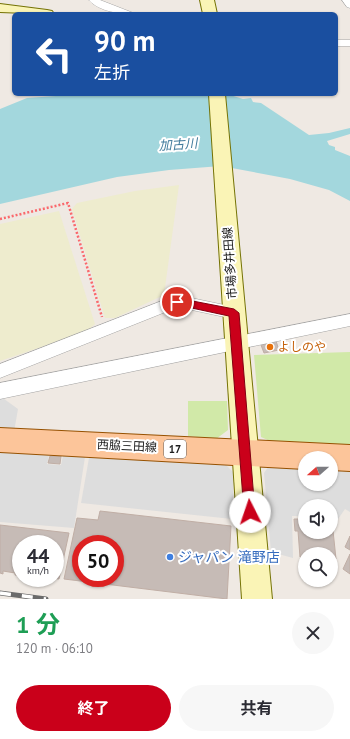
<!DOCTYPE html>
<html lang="ja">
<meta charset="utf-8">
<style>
body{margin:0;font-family:"PT Sans","Noto Sans JP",sans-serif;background:#f7f7f7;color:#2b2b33;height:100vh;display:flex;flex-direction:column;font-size:15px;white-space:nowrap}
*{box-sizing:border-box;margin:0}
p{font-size:13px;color:#7c7c81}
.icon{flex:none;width:22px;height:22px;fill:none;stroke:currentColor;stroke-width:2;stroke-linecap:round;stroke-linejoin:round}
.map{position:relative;height:599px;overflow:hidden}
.sheet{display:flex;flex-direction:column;background:#fff;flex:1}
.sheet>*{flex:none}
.guide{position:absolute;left:12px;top:12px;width:326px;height:84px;border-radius:6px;box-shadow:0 1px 3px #0004;background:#1a4fa0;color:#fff;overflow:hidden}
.needle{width:26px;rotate:249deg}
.fabs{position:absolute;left:298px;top:451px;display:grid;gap:8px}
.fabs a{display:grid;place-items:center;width:40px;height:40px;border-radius:50%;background:#fff;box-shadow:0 1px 3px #0004;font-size:20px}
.speed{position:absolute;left:12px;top:535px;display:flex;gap:8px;font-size:20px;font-weight:700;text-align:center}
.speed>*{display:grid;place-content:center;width:52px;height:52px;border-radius:50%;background:#fff;box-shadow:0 1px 3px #0004;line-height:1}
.speed small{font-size:10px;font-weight:400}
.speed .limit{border:6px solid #d22;background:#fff;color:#111}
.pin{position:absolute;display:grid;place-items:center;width:34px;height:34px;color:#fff;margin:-17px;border:2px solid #fff;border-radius:50%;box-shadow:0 1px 4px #0007}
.me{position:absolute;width:44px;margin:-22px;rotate:356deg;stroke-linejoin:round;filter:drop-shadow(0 0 3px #0008)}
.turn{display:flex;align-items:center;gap:14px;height:84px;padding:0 16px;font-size:18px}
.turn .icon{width:52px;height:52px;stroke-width:2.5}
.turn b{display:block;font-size:28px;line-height:34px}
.round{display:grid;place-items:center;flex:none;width:42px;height:42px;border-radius:21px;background:#f7f7f7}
.summary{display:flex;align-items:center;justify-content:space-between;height:68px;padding:0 16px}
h1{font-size:24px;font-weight:700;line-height:30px;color:#1e9e55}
.button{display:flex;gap:8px;margin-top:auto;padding:8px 16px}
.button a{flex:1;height:46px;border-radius:24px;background:#ca001a;color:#fff;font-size:16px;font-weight:700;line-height:46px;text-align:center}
.button a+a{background:#f7f7f7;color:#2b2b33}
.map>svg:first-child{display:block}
.farmland{fill:#eeecce}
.grass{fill:#d1e9a8}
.parking{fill:#ddd}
.water{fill:#a3d7dd}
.building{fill:#c6bbb6;stroke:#c0aea5;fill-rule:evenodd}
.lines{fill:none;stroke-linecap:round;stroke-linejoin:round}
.street-casing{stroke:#a4a4a4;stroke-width:1}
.secondary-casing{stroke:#747204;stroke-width:2}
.primary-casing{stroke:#965100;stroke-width:2}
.path{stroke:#fa686c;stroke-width:2.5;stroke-dasharray:2 2;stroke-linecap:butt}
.street{fill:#fff;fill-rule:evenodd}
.secondary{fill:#faf4b6;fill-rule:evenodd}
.primary{fill:#fcc59a;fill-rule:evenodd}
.rail-casing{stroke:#6b6b6b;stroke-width:5}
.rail{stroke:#fff;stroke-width:3.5;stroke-dasharray:11;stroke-linecap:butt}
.route{fill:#ca001a;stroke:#830011}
.food-dot{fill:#e8710a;stroke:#fff;stroke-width:1.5}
.shop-dot{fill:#3f7fe0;stroke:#fff;stroke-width:1.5}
.labels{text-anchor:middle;stroke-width:4;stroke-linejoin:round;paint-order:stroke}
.shield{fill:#fff;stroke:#616161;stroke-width:1}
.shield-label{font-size:11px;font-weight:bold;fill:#1d1d1d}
.street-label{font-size:12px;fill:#1d1d1d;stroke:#fff}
.food-label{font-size:12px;fill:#c56008;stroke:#fff;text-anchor:start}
.water-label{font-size:13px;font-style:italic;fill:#437c9d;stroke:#fff}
.near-shop-label{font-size:14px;fill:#366cbe;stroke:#fff;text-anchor:start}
</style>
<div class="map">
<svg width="350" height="599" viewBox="0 0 350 599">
<rect width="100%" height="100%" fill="#efe9e3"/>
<g class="farmland">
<path d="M 179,185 L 164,295 L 115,318 L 105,318 L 72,209 L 77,203 L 135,191 Z"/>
<path d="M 59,211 L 95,324 L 86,332 L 0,361 L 0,224 Z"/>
</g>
<g class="grass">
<path d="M 350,352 L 350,445 L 270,441 L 261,437 L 254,355 Z"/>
<path d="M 188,401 L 227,401 L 228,430 L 216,439 L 188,436 Z"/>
</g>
<g class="parking">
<path d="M 0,396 L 18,409 L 14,432 L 0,431 Z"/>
<path d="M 0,451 L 49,455 L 47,464 L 61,465 L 63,456 L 85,457 L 74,528 L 0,522 Z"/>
<path d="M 89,458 L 224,463 L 234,473 L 232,519 L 81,503 Z"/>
<path d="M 271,463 L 305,465 L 305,484 L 331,484 L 331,467 L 350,468 L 350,512 L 345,509 L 338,519 L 331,518 L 331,506 L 305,506 L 305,516 L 292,516 L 293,558 L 271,552 L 264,473 Z"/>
</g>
<path class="water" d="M 85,94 L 227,94 L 243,99 L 251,98 L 253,102 L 261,103 L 309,135 L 329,133 L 350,128 L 350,134 L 327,141 L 329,145 L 335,147 L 335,150 L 350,156 L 350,201 L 329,190 L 290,179 L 221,166 L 169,170 L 117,177 L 0,204 L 0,109 L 27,98 Z"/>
<g class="building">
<path d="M 276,341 L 279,350 L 264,353 L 261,345 Z"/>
<path d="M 50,456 L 61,456 L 60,464 L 48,463 Z"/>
<path d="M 100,511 L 231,526 L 227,599 L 64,579 L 77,518 L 98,520 ZM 81,544 L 115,544 L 115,578 L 81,578 Z"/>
<path d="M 294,519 L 305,519 L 305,532 L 331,532 L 332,521 L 336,559 L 331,558 L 331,554 L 305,554 L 305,557 L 300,557 L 298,531 L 295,531 Z"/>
<path d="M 0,525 L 69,533 L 59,579 L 39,578 L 55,578 L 55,544 L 21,544 L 21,576 L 15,575 L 15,573 L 3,571 L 3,574 L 0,573 Z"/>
<path d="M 350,536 L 350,550 L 345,547 Z"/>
<path d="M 350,554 L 350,574 L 343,569 Z"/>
</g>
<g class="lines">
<g class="street-casing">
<g id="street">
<path d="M 89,0 L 100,0 L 136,14 C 121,14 99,12 89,0 Z"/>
<path d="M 342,0 L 350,0 L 350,8 L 347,7 Z"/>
<rect x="336" y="40" width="14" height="6"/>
<path d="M 177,295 L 234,307 L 239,309 L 242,313 L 239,317 L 234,319 L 178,307 L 0,378 L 0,364 Z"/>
<path d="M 350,314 L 350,326 L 0,399 L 0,383 Z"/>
</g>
</g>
<g class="secondary-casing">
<g id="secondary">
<path d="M 200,0 L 214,0 L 217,14 L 203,14 Z"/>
<path d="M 0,4 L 47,10 L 52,11 L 54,14 L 0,12 Z"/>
<path d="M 209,94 L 225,94 L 272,599 L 242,599 Z"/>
</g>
</g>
<g class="primary-casing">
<path id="primary" d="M 0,428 L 350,445 L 350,471 L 331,470 L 331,458 L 305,458 L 305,469 L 0,452 Z"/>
</g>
<path class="path" d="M 0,219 L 68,203 L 102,317"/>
<use href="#street" class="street"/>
<use href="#secondary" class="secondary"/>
<use href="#primary" class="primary"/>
<g class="rail-casing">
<path id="rail" d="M 0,593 L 46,599"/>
</g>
<use href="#rail" class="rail"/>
</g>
<path class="route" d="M 177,298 L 234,309 L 239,313 L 255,512 L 254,516 L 250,517 L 246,516 L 244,512 L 229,316 L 173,304 L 173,299 Z"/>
<circle class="food-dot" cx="270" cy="347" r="4"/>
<circle class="shop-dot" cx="170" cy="557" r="4"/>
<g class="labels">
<rect class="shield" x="164" y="440" width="22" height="18" rx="3"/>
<g class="shield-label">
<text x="175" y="453">17</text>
</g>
<g class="street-label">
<text transform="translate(230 263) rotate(-94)" y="4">市場多井田線</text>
<text transform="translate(127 446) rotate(3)" y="4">西脇三田線</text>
</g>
<g class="food-label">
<text x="278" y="351">よしのや</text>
</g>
<g class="water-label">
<text transform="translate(178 144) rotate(-4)" y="5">加古川</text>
</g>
<g class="near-shop-label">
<text x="178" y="562">ジャパン 滝野店</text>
</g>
</g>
</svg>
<div class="fabs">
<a><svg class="needle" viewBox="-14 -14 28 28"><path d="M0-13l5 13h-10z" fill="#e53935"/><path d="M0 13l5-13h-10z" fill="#7c7c81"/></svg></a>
<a><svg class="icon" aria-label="sound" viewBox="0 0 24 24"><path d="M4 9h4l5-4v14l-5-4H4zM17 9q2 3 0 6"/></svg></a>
<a><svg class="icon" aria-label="search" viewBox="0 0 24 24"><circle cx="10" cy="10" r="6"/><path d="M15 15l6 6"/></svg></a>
</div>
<div class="speed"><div>44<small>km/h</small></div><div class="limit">50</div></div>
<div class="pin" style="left:177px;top:302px;background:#d93025"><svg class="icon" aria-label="arrive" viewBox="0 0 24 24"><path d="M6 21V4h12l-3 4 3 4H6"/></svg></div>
<svg class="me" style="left:250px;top:512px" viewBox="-20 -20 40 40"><circle r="19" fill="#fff"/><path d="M0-13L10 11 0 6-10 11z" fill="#ca001a"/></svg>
<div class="guide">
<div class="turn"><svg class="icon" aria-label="left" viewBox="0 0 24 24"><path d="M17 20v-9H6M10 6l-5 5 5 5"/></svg><div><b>90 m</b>左折</div></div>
</div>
</div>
<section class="sheet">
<div class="summary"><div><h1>1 分</h1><p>120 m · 06:10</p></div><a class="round"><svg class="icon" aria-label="close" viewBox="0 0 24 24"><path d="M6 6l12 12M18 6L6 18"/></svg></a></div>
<div class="button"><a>終了</a><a>共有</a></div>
</section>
